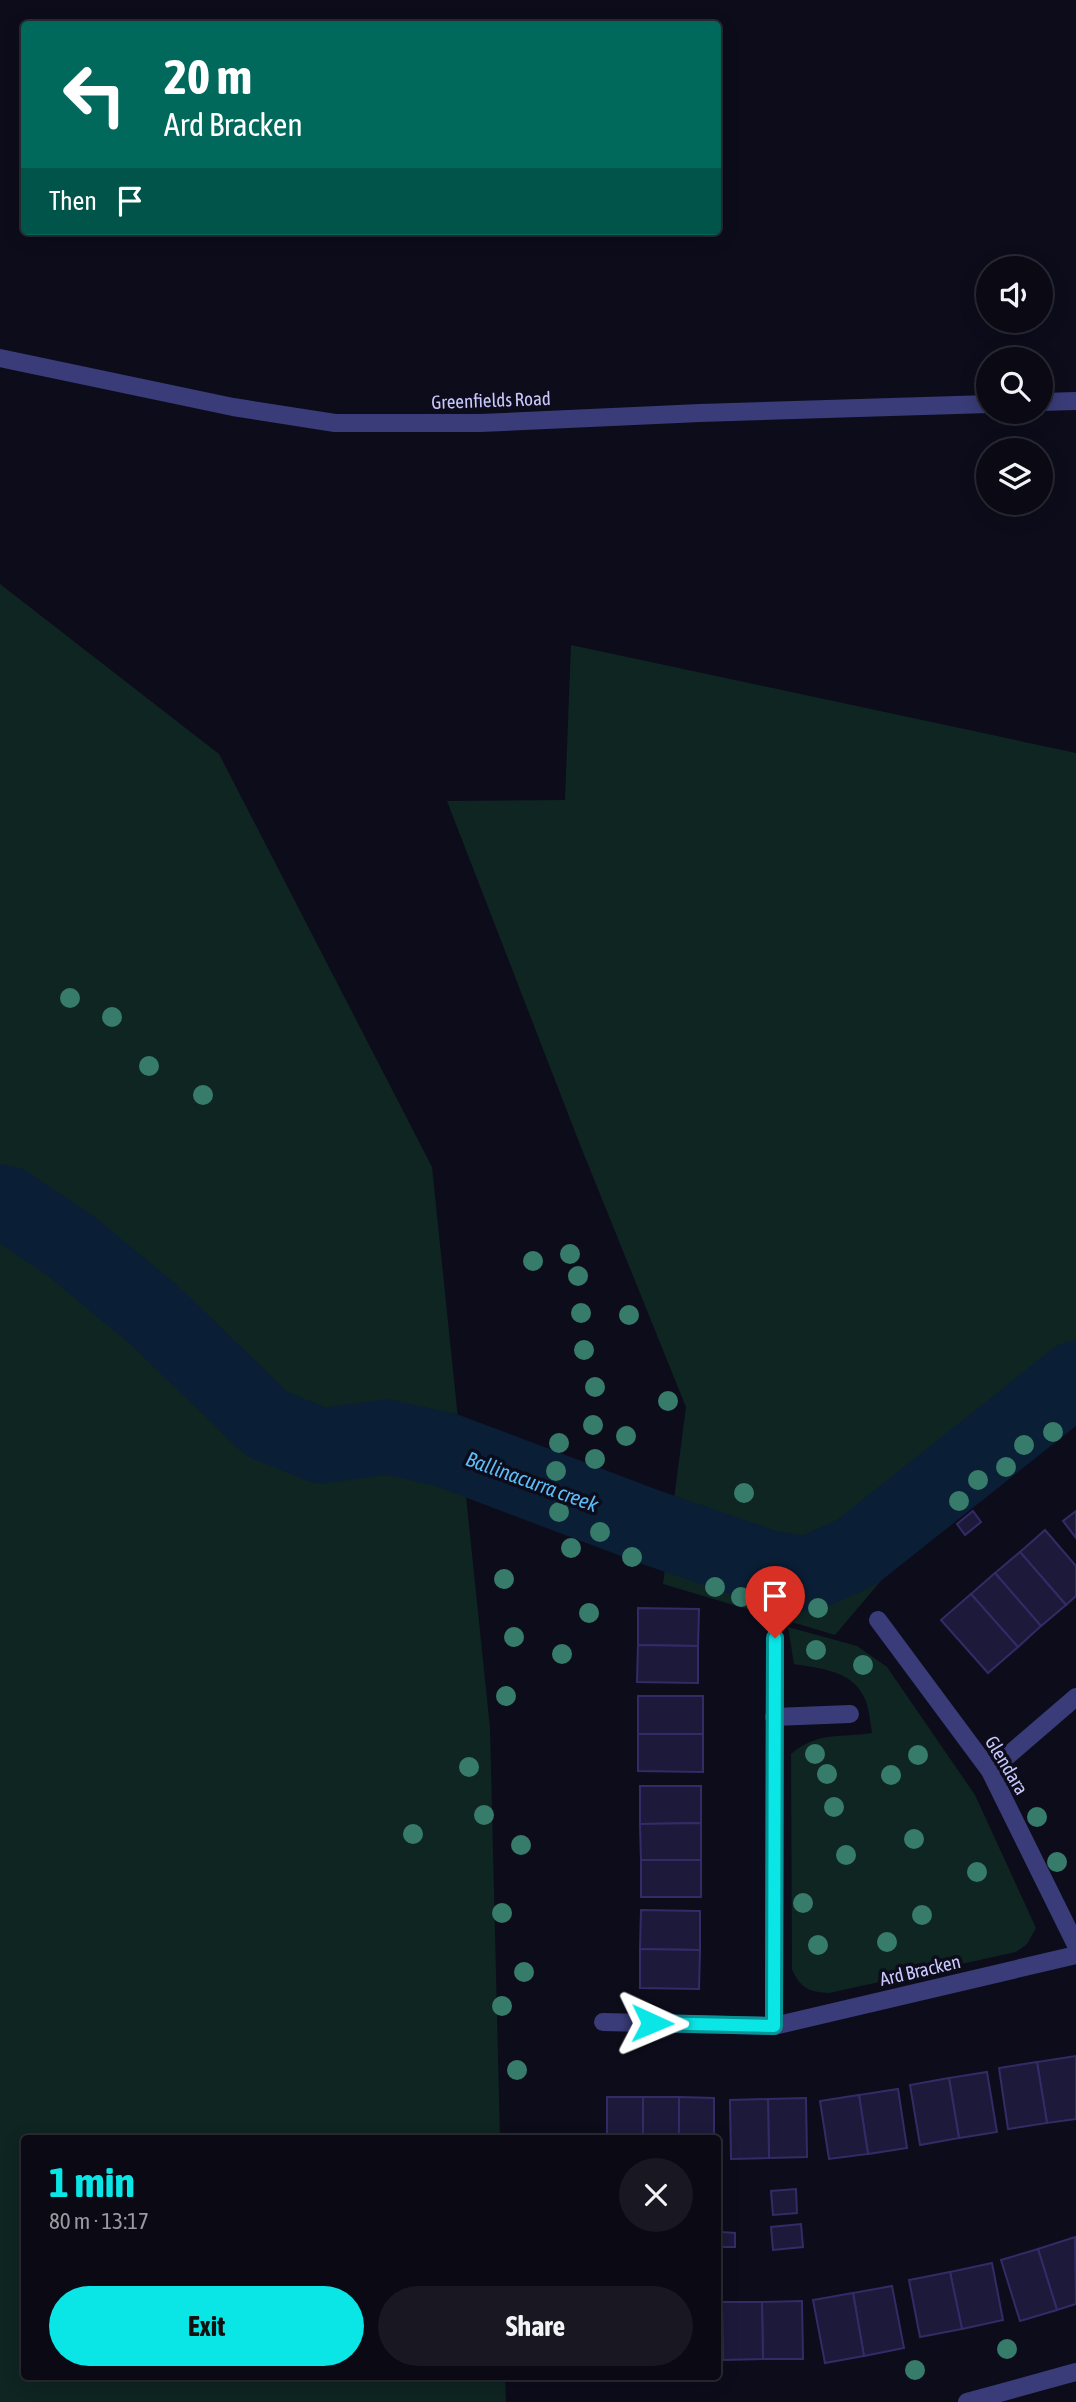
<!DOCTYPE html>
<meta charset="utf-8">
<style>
body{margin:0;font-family:"Asap Condensed",sans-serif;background:#181722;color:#f1f3f6;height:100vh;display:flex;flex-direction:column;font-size:26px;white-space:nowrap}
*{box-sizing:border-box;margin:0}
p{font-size:23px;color:#999aa0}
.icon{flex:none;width:38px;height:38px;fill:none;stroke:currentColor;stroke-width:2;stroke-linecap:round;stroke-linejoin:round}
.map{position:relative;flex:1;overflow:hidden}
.drawer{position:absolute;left:21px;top:2135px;width:700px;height:245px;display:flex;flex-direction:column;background:#0a0914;border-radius:7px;box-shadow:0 4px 18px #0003,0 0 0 2px #2a2a34}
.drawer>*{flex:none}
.hud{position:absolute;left:21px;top:21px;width:700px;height:214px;border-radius:7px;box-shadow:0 4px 18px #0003,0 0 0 2px #2a2a34;background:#00695c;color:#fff;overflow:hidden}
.tools{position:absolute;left:976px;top:256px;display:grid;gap:14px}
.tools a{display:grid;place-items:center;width:77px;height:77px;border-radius:50%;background:#0a0914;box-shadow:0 4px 18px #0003,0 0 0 2px #2a2a34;font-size:35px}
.pin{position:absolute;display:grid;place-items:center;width:60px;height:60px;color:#fff;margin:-72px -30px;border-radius:50% 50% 50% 0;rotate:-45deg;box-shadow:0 0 7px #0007}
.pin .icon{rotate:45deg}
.me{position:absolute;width:77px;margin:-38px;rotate:91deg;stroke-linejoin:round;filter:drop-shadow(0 0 5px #0008)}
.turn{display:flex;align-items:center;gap:24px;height:147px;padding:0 28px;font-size:32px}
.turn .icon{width:91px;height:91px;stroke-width:2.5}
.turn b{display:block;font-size:49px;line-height:60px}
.then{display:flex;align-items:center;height:66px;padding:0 28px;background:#0003;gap:14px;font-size:26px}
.round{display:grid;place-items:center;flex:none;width:74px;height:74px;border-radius:37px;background:#181722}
.summary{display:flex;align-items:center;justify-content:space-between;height:119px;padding:0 28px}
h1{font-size:42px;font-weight:700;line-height:52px;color:#0ae5e6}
.button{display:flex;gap:14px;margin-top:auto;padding:14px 28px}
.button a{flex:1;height:80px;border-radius:42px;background:#0ae5e6;color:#111;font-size:28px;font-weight:700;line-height:80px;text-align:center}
.button a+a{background:#181722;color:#f1f3f6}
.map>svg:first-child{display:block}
.green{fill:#0f2522}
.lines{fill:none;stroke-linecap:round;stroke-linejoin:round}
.river{stroke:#0a1e35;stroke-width:75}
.building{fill:#1c193b;stroke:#322c66;stroke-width:2}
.minor{stroke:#393c78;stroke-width:18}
.tree{fill:#377c6b}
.route-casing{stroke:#069596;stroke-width:18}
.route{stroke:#0ae5e6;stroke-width:12}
.labels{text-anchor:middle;stroke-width:7;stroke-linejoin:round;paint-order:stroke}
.street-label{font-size:19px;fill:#c9c8fd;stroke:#0d0c1b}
.water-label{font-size:21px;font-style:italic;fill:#5bbef8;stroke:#0d0c1b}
</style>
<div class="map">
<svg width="1076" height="2402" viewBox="0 0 1076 2402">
<rect width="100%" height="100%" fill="#0d0c1b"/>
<g class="green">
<path d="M 0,584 L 219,754 L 432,1167 L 490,1728 L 500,2138 L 24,2138 L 24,2376 L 505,2377 L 506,2402 L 0,2402 Z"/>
<path d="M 571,645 L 1076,753 L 1076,1421 L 896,1563 L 835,1635 L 663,1584 L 686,1407 L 579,1142 L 447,801 L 565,800 Z"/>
<path d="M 788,1627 L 857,1646 L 887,1667 L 975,1795 L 1036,1928 L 1027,1944 L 1016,1952 L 829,1993 C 809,1992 800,1988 792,1969 L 791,1754 C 818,1731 840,1738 872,1733 C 870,1721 869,1705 863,1695 C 850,1670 818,1668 794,1664 Z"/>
</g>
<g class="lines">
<path class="river" d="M 0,1202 L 8,1204 L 72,1247 L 153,1314 L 267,1424 L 321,1446 L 387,1437 L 446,1450 L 650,1527 L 769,1568 L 808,1574 L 857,1552 L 1076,1378"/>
</g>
<g class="building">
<path d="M 973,1511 L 981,1522 L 965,1535 L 957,1524 Z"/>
<path d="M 1076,1511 L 1076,1538 L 1063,1521 Z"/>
<path d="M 1045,1530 L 1076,1566 L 1076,1596 L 1066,1605 L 1020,1552 Z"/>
<path d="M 1020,1552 L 1066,1605 L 1041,1626 L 995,1573 Z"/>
<path d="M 995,1573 L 1041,1626 L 1018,1647 L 971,1594 Z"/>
<path d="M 971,1594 L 1018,1647 L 988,1673 L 941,1620 Z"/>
<path d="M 638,1608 L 699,1609 L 698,1646 L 638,1645 Z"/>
<path d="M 638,1645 L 698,1646 L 698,1683 L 637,1682 Z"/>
<rect x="638" y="1696" width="65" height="38"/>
<path d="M 638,1734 L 703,1734 L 703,1772 L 638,1771 Z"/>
<path d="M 640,1786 L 701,1786 L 701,1823 L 640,1824 Z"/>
<path d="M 701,1823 L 701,1860 L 641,1860 L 640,1824 Z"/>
<rect x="641" y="1860" width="60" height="37"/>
<path d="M 641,1910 L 700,1911 L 700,1950 L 640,1949 Z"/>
<path d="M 640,1949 L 700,1950 L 699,1989 L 640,1988 Z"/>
<path d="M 1076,2056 L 1076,2119 L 1047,2123 L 1037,2062 Z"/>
<path d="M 1037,2062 L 1047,2123 L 1008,2129 L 999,2068 Z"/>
<path d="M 987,2072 L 997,2132 L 959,2138 L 949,2078 Z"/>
<path d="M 949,2078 L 959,2138 L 920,2145 L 910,2085 Z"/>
<path d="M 898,2089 L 907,2148 L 868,2154 L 859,2095 Z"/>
<path d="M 859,2095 L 868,2154 L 829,2159 L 820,2101 Z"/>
<rect x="607" y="2097" width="36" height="41"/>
<rect x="643" y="2097" width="36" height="41"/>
<path d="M 679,2097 L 714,2098 L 714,2138 L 679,2138 Z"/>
<path d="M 806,2098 L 807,2157 L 769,2158 L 768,2099 Z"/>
<path d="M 768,2099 L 769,2158 L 731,2159 L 730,2100 Z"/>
<path d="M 796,2189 L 797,2213 L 773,2215 L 771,2191 Z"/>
<path d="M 801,2224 L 803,2247 L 773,2250 L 771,2227 Z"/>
<path d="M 721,2232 L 735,2233 L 735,2247 L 721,2247 Z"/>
<path d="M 1075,2237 L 1076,2304 L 1057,2310 L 1038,2249 Z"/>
<path d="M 1038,2249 L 1057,2310 L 1020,2321 L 1001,2260 Z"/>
<path d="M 992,2263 L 1003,2320 L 962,2329 L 950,2272 Z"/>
<path d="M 950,2272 L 962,2329 L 920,2337 L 909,2280 Z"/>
<path d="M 892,2286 L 904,2348 L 864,2356 L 853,2293 Z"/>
<path d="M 853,2293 L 864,2356 L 825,2363 L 813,2300 Z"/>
<path d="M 802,2301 L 803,2359 L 763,2359 L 762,2302 Z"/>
<path d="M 722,2302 L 762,2302 L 763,2359 L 723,2360 Z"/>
</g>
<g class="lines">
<g class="minor">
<path d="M 0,358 L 233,407 L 335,423 L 480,423 L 700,413 L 989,404"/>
<path d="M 1041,402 L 1076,401"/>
<path d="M 878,1620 L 990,1771 L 1076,1945"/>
<path d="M 774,1717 L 850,1714"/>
<path d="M 990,1771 L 1076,1697"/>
<path d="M 603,2022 L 774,2026 L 1076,1955"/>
<path d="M 774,2026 L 775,1638"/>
<path d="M 967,2402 L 1076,2372"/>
</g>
</g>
<g class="tree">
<circle cx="70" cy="998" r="10"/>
<circle cx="112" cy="1017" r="10"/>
<circle cx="149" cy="1066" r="10"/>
<circle cx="203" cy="1095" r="10"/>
<circle cx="570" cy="1254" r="10"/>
<circle cx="533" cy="1261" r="10"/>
<circle cx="578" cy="1276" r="10"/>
<circle cx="581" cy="1313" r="10"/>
<circle cx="629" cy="1315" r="10"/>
<circle cx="584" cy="1350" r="10"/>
<circle cx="595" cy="1387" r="10"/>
<circle cx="668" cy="1401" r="10"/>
<circle cx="593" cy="1425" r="10"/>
<circle cx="1053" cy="1432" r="10"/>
<circle cx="626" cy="1436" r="10"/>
<circle cx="559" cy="1443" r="10"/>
<circle cx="1024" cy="1445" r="10"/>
<circle cx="595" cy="1459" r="10"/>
<circle cx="1006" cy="1467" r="10"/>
<circle cx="556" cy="1471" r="10"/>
<circle cx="978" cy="1480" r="10"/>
<circle cx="744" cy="1493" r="10"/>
<circle cx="959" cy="1501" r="10"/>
<circle cx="559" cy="1512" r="10"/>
<circle cx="600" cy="1532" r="10"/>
<circle cx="571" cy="1548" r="10"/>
<circle cx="632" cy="1557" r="10"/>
<circle cx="504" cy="1579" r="10"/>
<circle cx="715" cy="1587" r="10"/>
<circle cx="741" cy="1597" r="10"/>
<circle cx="775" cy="1608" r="10"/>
<circle cx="818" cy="1608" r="10"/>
<circle cx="589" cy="1613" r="10"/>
<circle cx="514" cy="1637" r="10"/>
<circle cx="816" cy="1650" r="10"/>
<circle cx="562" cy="1654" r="10"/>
<circle cx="863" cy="1665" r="10"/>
<circle cx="506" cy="1696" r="10"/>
<circle cx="815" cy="1754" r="10"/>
<circle cx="918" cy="1755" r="10"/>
<circle cx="469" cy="1767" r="10"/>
<circle cx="827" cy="1774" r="10"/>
<circle cx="891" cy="1775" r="10"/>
<circle cx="834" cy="1807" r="10"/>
<circle cx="484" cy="1815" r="10"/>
<circle cx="1037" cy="1817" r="10"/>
<circle cx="413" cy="1834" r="10"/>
<circle cx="914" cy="1839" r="10"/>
<circle cx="521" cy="1845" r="10"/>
<circle cx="846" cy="1855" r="10"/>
<circle cx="1057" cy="1862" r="10"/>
<circle cx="977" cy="1872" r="10"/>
<circle cx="803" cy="1903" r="10"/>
<circle cx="502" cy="1913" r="10"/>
<circle cx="922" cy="1915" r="10"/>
<circle cx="887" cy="1942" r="10"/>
<circle cx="818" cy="1945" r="10"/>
<circle cx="524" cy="1972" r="10"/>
<circle cx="502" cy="2006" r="10"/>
<circle cx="517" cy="2070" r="10"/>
<circle cx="1007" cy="2349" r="10"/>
<circle cx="915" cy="2370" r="10"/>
</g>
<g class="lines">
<g class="route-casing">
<path id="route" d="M 652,2023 L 774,2026 L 775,1638"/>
</g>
<use href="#route" class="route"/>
</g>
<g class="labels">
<g class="street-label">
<text transform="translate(491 400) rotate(-2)" y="7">Greenfields Road</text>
<text transform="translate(1007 1765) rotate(59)" y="7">Glendara</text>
<text transform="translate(920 1970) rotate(-13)" y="7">Ard Bracken</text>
</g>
<g class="water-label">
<text transform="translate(532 1482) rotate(20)" y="7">Ballinacurra creek</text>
</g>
</g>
</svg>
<div class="tools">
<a><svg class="icon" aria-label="sound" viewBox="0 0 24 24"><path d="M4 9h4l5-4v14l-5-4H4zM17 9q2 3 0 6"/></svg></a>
<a><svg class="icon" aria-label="search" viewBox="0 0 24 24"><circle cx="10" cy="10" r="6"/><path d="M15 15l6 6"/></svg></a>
<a><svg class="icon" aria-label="layers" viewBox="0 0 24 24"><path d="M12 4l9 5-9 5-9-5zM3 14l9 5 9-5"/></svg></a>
</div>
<div class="pin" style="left:775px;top:1638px;background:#d93025"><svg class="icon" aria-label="arrive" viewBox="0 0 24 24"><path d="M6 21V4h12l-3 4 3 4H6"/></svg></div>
<svg class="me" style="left:652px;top:2023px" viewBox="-20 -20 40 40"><path d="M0-17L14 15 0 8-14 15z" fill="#0ae5e6" stroke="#fff" stroke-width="4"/></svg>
<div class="hud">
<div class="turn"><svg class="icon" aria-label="left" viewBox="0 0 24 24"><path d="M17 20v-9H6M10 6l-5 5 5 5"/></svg><div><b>20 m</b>Ard Bracken</div></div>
<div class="then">Then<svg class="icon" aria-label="arrive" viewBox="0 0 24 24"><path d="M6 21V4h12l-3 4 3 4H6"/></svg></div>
</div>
<section class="drawer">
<div class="summary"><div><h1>1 min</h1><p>80 m · 13:17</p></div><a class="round"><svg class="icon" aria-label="close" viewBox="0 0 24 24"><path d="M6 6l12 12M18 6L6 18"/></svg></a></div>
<div class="button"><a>Exit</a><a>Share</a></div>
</section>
</div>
